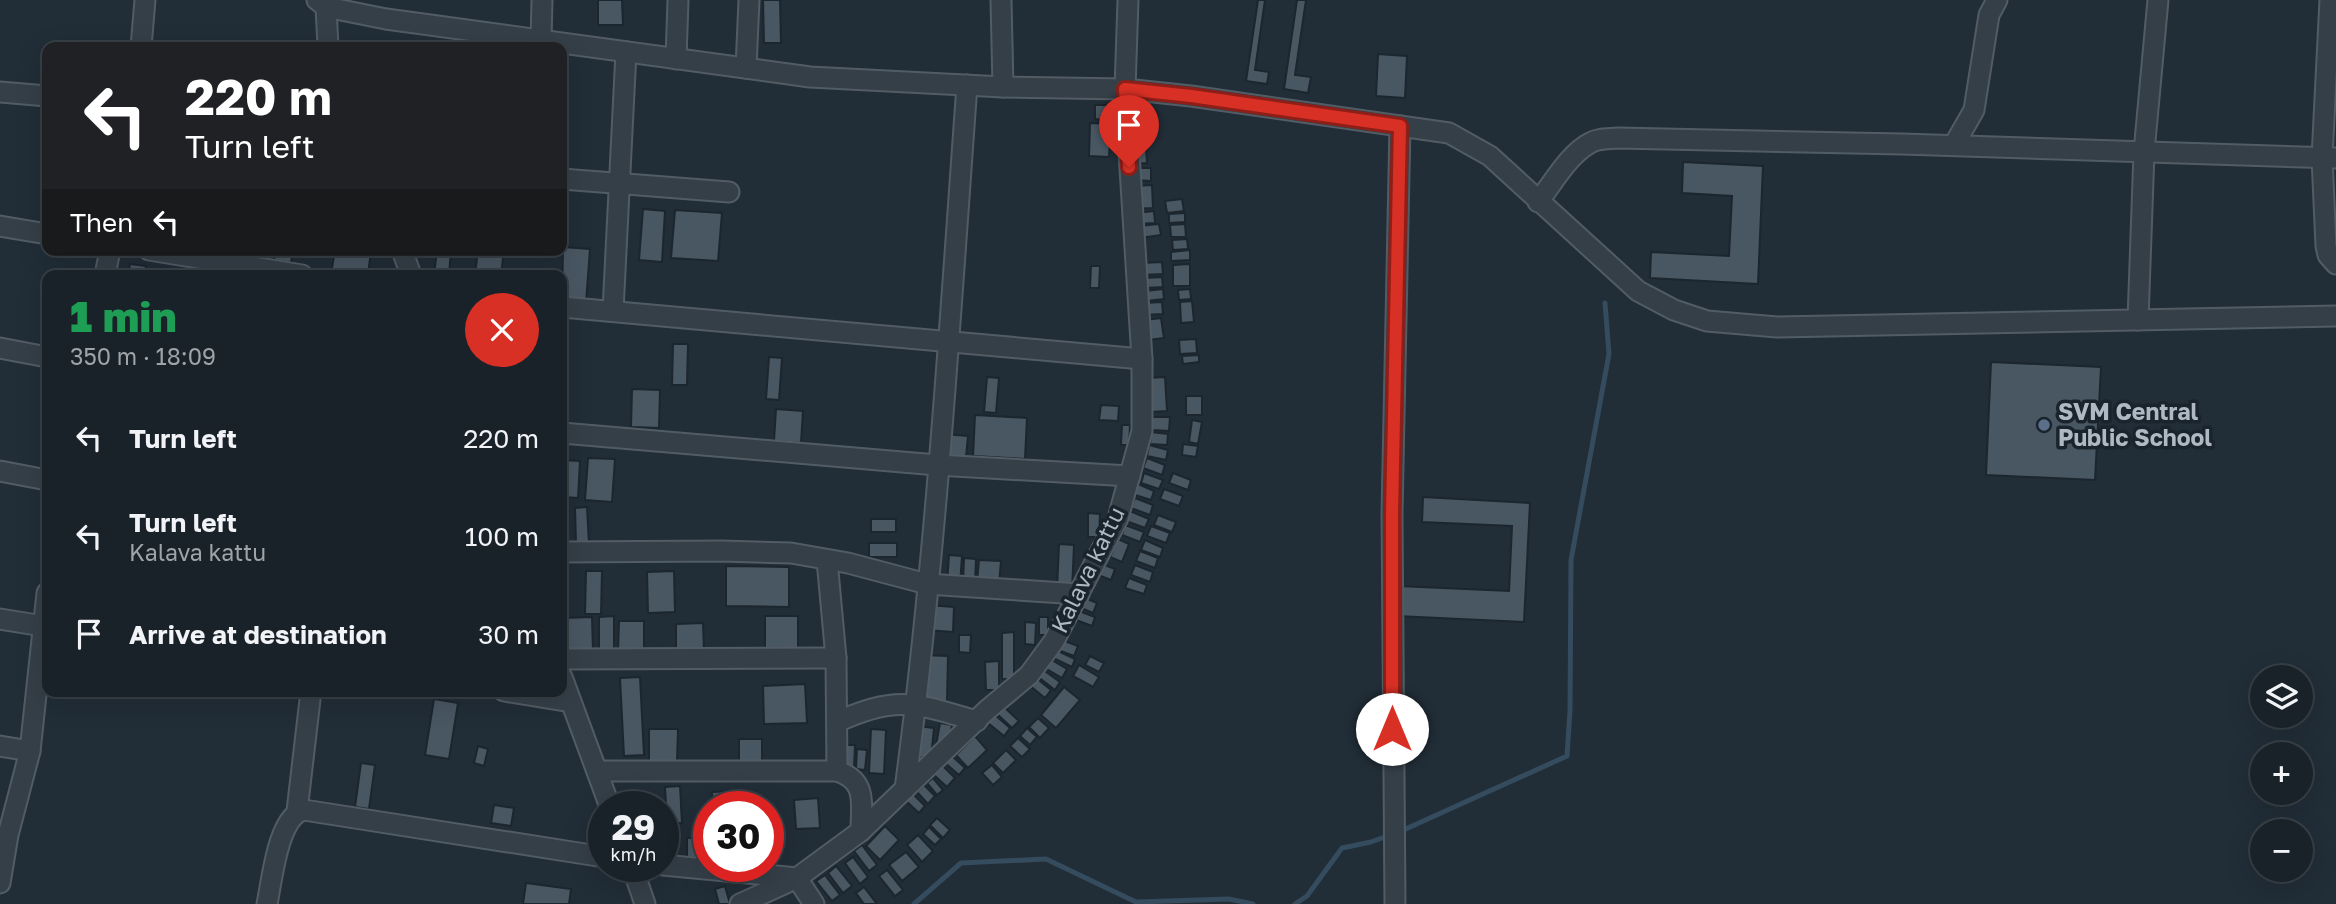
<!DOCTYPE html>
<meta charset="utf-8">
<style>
body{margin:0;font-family:"Golos Text",sans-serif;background:#222a31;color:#f1f3f6;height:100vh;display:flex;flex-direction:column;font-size:26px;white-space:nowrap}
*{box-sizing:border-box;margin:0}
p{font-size:23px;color:#9fa4a8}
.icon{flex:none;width:38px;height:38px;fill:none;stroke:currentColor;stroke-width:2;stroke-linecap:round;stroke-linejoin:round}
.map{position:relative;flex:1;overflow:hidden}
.drawer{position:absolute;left:42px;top:270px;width:525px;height:427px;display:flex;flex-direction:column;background:#192229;border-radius:14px;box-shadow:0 7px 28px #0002,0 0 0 2px #373f46}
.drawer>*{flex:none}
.top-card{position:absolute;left:42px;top:42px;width:525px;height:214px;border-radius:14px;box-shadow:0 7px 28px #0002,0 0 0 2px #373f46;background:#202124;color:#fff;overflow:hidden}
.buttons{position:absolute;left:2250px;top:665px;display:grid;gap:14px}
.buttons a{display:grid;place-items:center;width:63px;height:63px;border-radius:50%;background:#192229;box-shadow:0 7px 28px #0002,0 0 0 2px #373f46;font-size:35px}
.speed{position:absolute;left:588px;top:791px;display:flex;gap:14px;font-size:35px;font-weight:700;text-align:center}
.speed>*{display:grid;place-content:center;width:91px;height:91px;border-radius:50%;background:#192229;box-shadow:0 7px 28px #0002,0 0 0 2px #373f46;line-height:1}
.speed small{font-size:18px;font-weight:400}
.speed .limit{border:10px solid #d22;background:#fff;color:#111}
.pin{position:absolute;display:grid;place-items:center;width:60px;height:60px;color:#fff;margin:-72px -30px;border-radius:50% 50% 50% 0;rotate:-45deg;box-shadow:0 0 7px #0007}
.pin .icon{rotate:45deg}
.me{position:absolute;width:77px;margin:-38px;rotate:0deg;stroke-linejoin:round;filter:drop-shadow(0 0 5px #0008)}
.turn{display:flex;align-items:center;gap:24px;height:147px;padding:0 28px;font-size:32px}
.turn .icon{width:91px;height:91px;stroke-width:2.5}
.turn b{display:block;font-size:49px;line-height:60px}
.then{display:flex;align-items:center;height:66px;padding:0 28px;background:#0003;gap:14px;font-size:26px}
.round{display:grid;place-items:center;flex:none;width:74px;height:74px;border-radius:37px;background:#222a31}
.headline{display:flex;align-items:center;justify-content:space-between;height:119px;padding:0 28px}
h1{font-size:42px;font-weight:800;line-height:52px;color:#1e9e55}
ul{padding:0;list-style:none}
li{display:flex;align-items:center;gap:21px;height:98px;padding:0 28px}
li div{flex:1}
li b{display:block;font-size:26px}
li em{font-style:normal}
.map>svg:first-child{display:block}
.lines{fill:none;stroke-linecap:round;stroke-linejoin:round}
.stream{stroke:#354b5e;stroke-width:5}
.building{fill:#495763;stroke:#1c262e;stroke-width:2}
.minor-casing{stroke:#525c65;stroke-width:23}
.minor{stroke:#353f48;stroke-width:19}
.route-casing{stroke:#8d1f18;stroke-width:18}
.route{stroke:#d93025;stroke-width:12}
.service-dot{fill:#5c6f8a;stroke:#1a242c;stroke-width:2.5}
.labels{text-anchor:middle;stroke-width:7;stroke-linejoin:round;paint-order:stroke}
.poi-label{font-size:23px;font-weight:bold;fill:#afb9c4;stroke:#1a242c;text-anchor:start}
.street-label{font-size:23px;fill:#afb9c4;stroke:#1a242c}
</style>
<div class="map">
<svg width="2336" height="904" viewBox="0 0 2336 904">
<rect width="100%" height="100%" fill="#212d37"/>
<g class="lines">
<g class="stream">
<path d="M 1399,832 L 1567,756 L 1570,711 L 1571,560 L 1609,354 L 1605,303"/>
<path d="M 914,904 L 961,863 L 1046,859 L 1136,902 L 1229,899 L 1253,904"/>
<path d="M 1295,904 L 1307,896 L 1342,848 L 1371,842 L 1390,835"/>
</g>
</g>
<g class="building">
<path d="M 598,0 L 622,0 L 623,25 L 598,25 Z"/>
<path d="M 763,0 L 780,0 L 781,43 L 764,43 Z"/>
<path d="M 1258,0 L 1265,0 L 1255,70 L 1269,72 L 1267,84 L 1246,81 Z"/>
<path d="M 1297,0 L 1306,0 L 1295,75 L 1311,77 L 1308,93 L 1284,89 Z"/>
<path d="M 1378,54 L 1407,56 L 1405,98 L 1376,96 Z"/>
<path d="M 1095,105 L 1111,105 L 1111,120 L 1095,119 Z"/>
<path d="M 1090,123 L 1111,124 L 1109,157 L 1089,156 Z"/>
<path d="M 1146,148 L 1147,163 L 1132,164 L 1130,149 Z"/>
<path d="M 1683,162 L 1763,166 L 1758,284 L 1650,278 L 1651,252 L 1729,256 L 1732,196 L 1682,193 Z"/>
<path d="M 1132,168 L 1151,168 L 1151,181 L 1132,180 Z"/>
<path d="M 1152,185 L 1153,208 L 1134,209 L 1133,186 Z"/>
<path d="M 1182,199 L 1184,211 L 1167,213 L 1165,201 Z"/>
<path d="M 643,209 L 665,211 L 662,262 L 639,260 Z"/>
<path d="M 675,210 L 722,213 L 718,261 L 671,258 Z"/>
<path d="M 1154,211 L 1155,223 L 1137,224 L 1136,213 Z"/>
<path d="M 1185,213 L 1185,222 L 1169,223 L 1169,214 Z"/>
<path d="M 1159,224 L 1161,235 L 1140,238 L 1139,226 Z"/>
<path d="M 1185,224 L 1186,237 L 1171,237 L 1170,225 Z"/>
<path d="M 1187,239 L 1188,249 L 1173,250 L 1172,240 Z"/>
<path d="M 563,247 L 590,249 L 586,303 L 562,301 Z"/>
<path d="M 276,250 L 293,250 L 291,263 L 274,260 Z"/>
<path d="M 335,250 L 371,250 L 368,275 L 331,274 Z"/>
<path d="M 437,250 L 451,250 L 449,275 L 434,275 Z"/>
<path d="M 478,250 L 504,250 L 501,275 L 475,275 Z"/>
<path d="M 1190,250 L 1190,260 L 1171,261 L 1171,252 Z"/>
<path d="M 1162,262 L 1163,274 L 1141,275 L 1141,263 Z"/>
<path d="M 130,264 L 146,266 L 145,275 L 128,275 Z"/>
<path d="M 1190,264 L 1190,286 L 1173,286 L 1173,265 Z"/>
<path d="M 1091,266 L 1100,266 L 1099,288 L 1090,288 Z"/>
<path d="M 1162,277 L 1163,287 L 1145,288 L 1144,278 Z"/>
<path d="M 1163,289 L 1164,299 L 1146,301 L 1145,291 Z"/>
<path d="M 1190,289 L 1191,299 L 1179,300 L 1178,290 Z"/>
<path d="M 1192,301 L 1194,322 L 1181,323 L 1180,302 Z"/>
<path d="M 1162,302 L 1163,314 L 1144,315 L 1144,303 Z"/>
<path d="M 1161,318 L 1164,338 L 1148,340 L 1145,320 Z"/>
<path d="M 1196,339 L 1197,353 L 1180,354 L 1179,340 Z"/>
<path d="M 673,344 L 688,344 L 687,385 L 672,385 Z"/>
<path d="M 1199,355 L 1199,362 L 1183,364 L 1182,356 Z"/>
<path d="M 769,357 L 782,358 L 779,400 L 766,399 Z"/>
<path d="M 1991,362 L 2101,367 L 2095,480 L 1986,475 Z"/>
<path d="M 987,377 L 999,378 L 996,413 L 984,412 Z"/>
<path d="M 1165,377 L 1167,411 L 1151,412 L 1149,378 Z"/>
<path d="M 632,389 L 660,390 L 659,428 L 631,427 Z"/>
<rect x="1186" y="396" width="16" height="19"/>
<path d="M 1101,405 L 1119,406 L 1118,421 L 1099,420 Z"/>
<path d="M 776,409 L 803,411 L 801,443 L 774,441 Z"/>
<path d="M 975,415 L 1027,418 L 1025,459 L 973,456 Z"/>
<path d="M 1152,417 L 1170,417 L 1169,431 L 1152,430 Z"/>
<path d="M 1192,420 L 1202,422 L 1198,444 L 1189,442 Z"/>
<path d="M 1122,425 L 1130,425 L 1129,445 L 1121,445 Z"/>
<path d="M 1151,432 L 1168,434 L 1167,445 L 1150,444 Z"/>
<path d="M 944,434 L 968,436 L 966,457 L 942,455 Z"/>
<path d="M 1183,444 L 1198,446 L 1196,457 L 1182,455 Z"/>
<path d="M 1149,445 L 1168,450 L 1166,460 L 1147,456 Z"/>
<path d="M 588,458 L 615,459 L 612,502 L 585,500 Z"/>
<path d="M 1147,458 L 1165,465 L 1162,475 L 1143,468 Z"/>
<path d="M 562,460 L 580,461 L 578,498 L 562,497 Z"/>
<path d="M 1144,473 L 1163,480 L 1159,489 L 1141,483 Z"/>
<path d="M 1173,473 L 1191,480 L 1188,490 L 1169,483 Z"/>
<path d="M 1136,483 L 1154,491 L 1151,500 L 1132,494 Z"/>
<path d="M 1164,489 L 1183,496 L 1179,506 L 1160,499 Z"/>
<path d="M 1423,497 L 1530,503 L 1524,622 L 1397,616 L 1398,586 L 1509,591 L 1512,526 L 1422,522 Z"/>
<path d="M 1135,498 L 1153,505 L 1150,515 L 1131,508 Z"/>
<path d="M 587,507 L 589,544 L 576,545 L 575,508 Z"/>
<path d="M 1130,511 L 1149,519 L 1145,528 L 1126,521 Z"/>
<path d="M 1088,513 L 1100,514 L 1099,537 L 1088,537 Z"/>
<path d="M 1158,515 L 1176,522 L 1172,532 L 1154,525 Z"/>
<rect x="871" y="519" width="25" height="13"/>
<path d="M 1125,525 L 1144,532 L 1140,542 L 1122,535 Z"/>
<path d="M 1151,526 L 1170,533 L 1166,543 L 1147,536 Z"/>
<path d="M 1118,539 L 1129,544 L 1122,562 L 1110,557 Z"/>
<path d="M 1145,540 L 1163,548 L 1160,557 L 1141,550 Z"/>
<rect x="869" y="543" width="28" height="14"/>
<path d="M 1059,544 L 1074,545 L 1072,591 L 1057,590 Z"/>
<path d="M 1140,551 L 1158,558 L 1155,568 L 1136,561 Z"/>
<path d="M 949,555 L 962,556 L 960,585 L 947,584 Z"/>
<path d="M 964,558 L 976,559 L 975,583 L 963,582 Z"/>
<path d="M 979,560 L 1001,561 L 999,584 L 977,582 Z"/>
<path d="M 1102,564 L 1115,569 L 1111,580 L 1098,575 Z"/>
<path d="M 1135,565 L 1153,572 L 1150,582 L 1131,575 Z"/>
<path d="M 726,566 L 789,567 L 789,607 L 726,606 Z"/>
<path d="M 586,571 L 602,571 L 601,614 L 585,614 Z"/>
<path d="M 674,571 L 675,612 L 648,613 L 647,572 Z"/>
<path d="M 1129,578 L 1147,585 L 1144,594 L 1125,588 Z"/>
<path d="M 1085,598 L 1097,603 L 1093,613 L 1081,608 Z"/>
<path d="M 927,605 L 954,607 L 953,632 L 926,630 Z"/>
<path d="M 1079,611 L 1095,617 L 1092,626 L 1076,620 Z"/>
<path d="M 614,616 L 614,650 L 599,651 L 599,617 Z"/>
<rect x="765" y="616" width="33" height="35"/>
<path d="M 592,617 L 593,650 L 562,651 L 562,618 Z"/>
<rect x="1039" y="617" width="9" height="18"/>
<path d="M 619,621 L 644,621 L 644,653 L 618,652 Z"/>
<path d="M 1025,622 L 1036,623 L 1035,645 L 1025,644 Z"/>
<path d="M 703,623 L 704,652 L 676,653 L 676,624 Z"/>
<path d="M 1014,632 L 1014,679 L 1002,679 L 1002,633 Z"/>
<path d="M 959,635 L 971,635 L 970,653 L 959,652 Z"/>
<path d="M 1062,640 L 1078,646 L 1074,656 L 1058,650 Z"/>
<path d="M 1056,650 L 1075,659 L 1072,667 L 1053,658 Z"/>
<path d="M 922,655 L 948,656 L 947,702 L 921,701 Z"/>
<path d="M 1090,656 L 1104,663 L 1099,672 L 1085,665 Z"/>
<path d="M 1050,659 L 1067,669 L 1062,678 L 1045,668 Z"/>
<path d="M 999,661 L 999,690 L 986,690 L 985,662 Z"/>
<path d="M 1079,665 L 1099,677 L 1093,687 L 1073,676 Z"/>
<path d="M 1042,669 L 1060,682 L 1055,690 L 1037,676 Z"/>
<path d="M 640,677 L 644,755 L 624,756 L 620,678 Z"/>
<path d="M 1035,677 L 1051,690 L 1045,698 L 1029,685 Z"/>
<path d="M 805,684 L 807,723 L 764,724 L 763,686 Z"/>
<path d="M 1064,687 L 1080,700 L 1056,728 L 1041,715 Z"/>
<path d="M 434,699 L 458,703 L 449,759 L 425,755 Z"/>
<path d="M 1003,706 L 1019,721 L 1012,728 L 996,713 Z"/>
<path d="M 995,715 L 1010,728 L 1004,736 L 988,723 Z"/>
<path d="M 1038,718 L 1049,728 L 1040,738 L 1029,727 Z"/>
<path d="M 940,723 L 952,725 L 948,747 L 936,745 Z"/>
<path d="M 917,726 L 934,728 L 931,758 L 914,757 Z"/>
<path d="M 1027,728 L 1037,737 L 1030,745 L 1020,736 Z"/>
<path d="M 649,729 L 678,729 L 677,762 L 649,762 Z"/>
<path d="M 871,729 L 886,730 L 884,774 L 869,773 Z"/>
<path d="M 975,736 L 987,750 L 968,768 L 956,755 Z"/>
<path d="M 1018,738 L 1030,749 L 1022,757 L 1010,746 Z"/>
<rect x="739" y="739" width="23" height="23"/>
<path d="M 843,745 L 855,745 L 854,769 L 843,769 Z"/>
<path d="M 478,746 L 488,749 L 484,766 L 474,763 Z"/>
<path d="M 857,749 L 867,750 L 865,770 L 856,769 Z"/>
<path d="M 1006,750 L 1016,760 L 1003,773 L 993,763 Z"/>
<path d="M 951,755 L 965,768 L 959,775 L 944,762 Z"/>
<path d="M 361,763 L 375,765 L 369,809 L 355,807 Z"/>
<path d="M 992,765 L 1002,777 L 993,785 L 982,773 Z"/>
<path d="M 943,766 L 955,778 L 947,787 L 934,775 Z"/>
<path d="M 933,778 L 943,790 L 937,795 L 927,783 Z"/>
<path d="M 924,785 L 935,796 L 928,804 L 917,792 Z"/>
<path d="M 680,786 L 682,823 L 667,823 L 665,787 Z"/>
<path d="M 736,791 L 737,807 L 713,807 L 712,792 Z"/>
<path d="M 913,794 L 925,806 L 919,813 L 906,801 Z"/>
<path d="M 818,798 L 820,828 L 796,829 L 794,800 Z"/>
<path d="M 494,805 L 514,808 L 511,826 L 491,823 Z"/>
<path d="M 937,818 L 950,830 L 943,838 L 930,825 Z"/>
<path d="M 885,826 L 899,840 L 880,860 L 866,846 Z"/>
<path d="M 929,827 L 941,839 L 935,845 L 923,834 Z"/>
<path d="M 918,835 L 933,851 L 922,862 L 907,845 Z"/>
<rect x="687" y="838" width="22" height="26"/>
<path d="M 862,845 L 877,865 L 869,871 L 854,851 Z"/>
<path d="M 906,852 L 919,867 L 902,881 L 889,865 Z"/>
<path d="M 853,857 L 868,877 L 860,884 L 845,863 Z"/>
<path d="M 836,866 L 852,886 L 843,893 L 828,873 Z"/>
<path d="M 887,870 L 903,890 L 895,896 L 879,876 Z"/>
<path d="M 825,875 L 840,895 L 832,901 L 816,881 Z"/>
<path d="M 526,883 L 571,889 L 569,904 L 523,904 Z"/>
<path d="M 725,886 L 730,904 L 719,904 L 715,889 Z"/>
<path d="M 864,887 L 877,904 L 864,904 L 856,893 Z"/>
</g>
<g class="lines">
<g class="minor-casing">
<g id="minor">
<path d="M 317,0 L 326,7 L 386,19 L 810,77 L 1003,87 L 1125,89 L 1191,96 L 1449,133 L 1490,156 L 1638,291 L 1674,310 L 1707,321 L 1777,327 L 2336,316"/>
<path d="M 1001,0 L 1003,87"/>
<path d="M 2330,0 L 2322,158 L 2326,246 L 2328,255 L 2336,264"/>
<path d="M 326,7 L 328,47"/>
<path d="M 541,40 L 542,0"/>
<path d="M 141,47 L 145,0"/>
<path d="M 676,59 L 678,0"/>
<path d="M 746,68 L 749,0"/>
<path d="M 0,92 L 47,96"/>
<path d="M 1954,145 L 1974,110 L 1989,15 L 1997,0"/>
<path d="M 562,179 L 729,192"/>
<path d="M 1538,202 C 1553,183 1569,154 1590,143 C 1598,138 1608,139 1618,138 L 1902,144 L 2336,158"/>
<path d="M 0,226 L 47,234"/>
<path d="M 149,250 L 302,275"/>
<path d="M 402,250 L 411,275"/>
<path d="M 105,275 L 110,250"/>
<path d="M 562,307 L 1142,359"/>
<path d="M 613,311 L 626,52"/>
<path d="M 2138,320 L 2144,152 L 2158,0"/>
<path d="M 0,348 L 47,357"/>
<path d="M 562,433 L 937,465 L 1130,476"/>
<path d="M 0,471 L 47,480"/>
<path d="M 562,552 L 722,551 L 791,553 L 848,563 L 927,584 L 1079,594"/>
<path d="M 827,560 L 836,658 L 837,771"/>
<path d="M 0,619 L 43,626"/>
<path d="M 562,659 L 836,658"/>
<path d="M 562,677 L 610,807"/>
<path d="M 504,691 L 571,702"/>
<path d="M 837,722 C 898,694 916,704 977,721"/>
<path d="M 0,746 L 30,751"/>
<path d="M 597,771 L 837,771 C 868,781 861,804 861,831"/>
<path d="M 905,789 C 936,556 950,320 967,85"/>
<path d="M 297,811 L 311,691"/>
<path d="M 663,865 L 797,878 L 814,904"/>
<path d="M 632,866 L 645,904"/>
<path d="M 0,883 L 8,835 L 30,751 L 47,593"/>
<path d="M 267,904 C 272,880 278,816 304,810 L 604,857"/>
<path d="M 740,904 L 797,878 L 861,831 L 987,710 L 1029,675 L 1054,641 L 1118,518 L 1142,431 L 1142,359 L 1125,89 L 1128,0"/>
<path d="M 1395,904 L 1392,514 L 1400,126"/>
</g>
</g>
<use href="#minor" class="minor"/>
</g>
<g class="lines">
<g class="route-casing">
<path id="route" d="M 1129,167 L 1125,89 L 1191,96 L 1400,126 L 1392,514 L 1392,729"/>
</g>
<use href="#route" class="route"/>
</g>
<circle class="service-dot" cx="2044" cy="425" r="7"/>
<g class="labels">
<g class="poi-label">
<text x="2058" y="420">SVM Central<tspan x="2058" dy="26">Public School</tspan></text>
</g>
<g class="street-label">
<text transform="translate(1088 570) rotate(-64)" y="8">Kalava kattu</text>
</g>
</g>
</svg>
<div class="buttons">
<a><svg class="icon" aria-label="layers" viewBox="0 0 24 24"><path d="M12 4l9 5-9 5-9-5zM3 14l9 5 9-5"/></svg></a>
<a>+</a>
<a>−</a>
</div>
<div class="speed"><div>29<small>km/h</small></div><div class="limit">30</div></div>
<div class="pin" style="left:1129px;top:167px;background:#d93025"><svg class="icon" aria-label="arrive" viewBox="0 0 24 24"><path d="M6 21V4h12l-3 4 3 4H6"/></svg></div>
<svg class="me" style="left:1392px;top:729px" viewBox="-20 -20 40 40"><circle r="19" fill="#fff"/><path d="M0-13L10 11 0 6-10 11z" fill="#d93025"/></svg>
<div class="top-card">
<div class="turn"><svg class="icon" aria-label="left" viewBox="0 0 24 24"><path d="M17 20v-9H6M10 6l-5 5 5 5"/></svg><div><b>220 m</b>Turn left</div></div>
<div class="then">Then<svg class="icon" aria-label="left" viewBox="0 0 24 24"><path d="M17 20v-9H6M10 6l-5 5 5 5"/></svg></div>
</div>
<section class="drawer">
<div class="headline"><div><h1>1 min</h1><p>350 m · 18:09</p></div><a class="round" style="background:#d93025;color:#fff"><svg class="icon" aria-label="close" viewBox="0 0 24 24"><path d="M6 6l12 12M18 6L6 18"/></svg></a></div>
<ul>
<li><svg class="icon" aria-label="left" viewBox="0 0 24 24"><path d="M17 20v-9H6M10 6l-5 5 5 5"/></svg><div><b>Turn left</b></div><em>220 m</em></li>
<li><svg class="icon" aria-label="left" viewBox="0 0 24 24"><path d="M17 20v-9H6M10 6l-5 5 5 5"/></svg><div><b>Turn left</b><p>Kalava kattu</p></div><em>100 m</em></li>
<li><svg class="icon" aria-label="arrive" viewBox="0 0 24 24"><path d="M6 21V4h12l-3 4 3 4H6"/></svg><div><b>Arrive at destination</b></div><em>30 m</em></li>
</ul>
</section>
</div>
